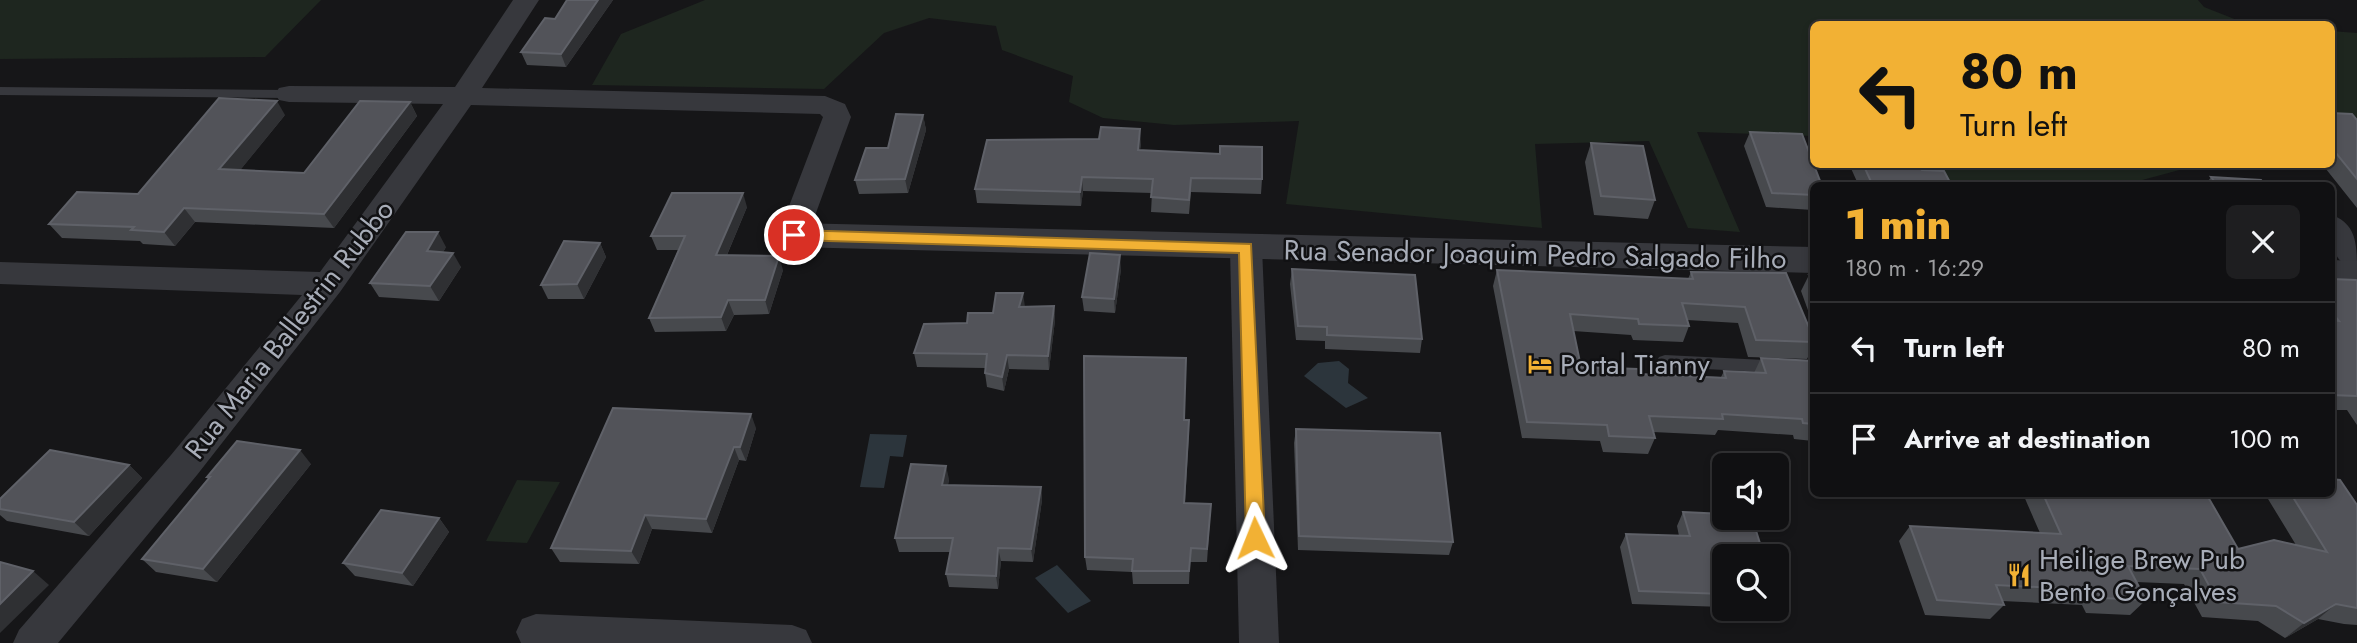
<!DOCTYPE html>
<meta charset="utf-8">
<style>
body{margin:0;font-family:Jost,sans-serif;background:#1e1e20;color:#f1f3f6;height:100vh;display:flex;flex-direction:column;font-size:26px;white-space:nowrap}
*{box-sizing:border-box;margin:0}
p{font-size:23px;color:#9c9d9f}
.icon{flex:none;width:38px;height:38px;fill:none;stroke:currentColor;stroke-width:2;stroke-linecap:round;stroke-linejoin:round}
.map{position:relative;flex:1;overflow:hidden}
.details{position:absolute;left:1810px;top:182px;width:525px;height:315px;display:flex;flex-direction:column;background:#101012;border-radius:10px;box-shadow:0 4px 10px #0003,0 0 0 2px #303032}
.details>*{flex:none}
.banner{position:absolute;left:1810px;top:21px;width:525px;height:147px;border-radius:10px;box-shadow:0 4px 10px #0003,0 0 0 2px #303032;background:#f2b134;color:#111;overflow:hidden}
.buttons{position:absolute;left:1712px;top:453px;display:grid;gap:14px}
.buttons a{display:grid;place-items:center;width:77px;height:77px;border-radius:10px;background:#101012;box-shadow:0 4px 10px #0003,0 0 0 2px #303032;font-size:35px}
.pin{position:absolute;display:grid;place-items:center;width:60px;height:60px;color:#fff;margin:-30px;border:4px solid #fff;border-radius:50%;box-shadow:0 2px 7px #0007}
.me{position:absolute;width:77px;margin:-38px;rotate:358deg;stroke-linejoin:round;filter:drop-shadow(0 0 5px #0008)}
.turn{display:flex;align-items:center;gap:24px;height:147px;padding:0 35px;font-size:32px}
.turn .icon{width:91px;height:91px;stroke-width:2.5}
.turn b{display:block;font-size:49px;line-height:60px}
.round{display:grid;place-items:center;flex:none;width:74px;height:74px;border-radius:10px;background:#1e1e20}
.head{display:flex;align-items:center;justify-content:space-between;height:119px;padding:0 35px}
h1{font-size:42px;font-weight:800;line-height:52px;color:#f2b134}
ul{padding:0;list-style:none}
li{display:flex;align-items:center;gap:21px;height:91px;padding:0 35px;border-top:2px solid #303032}
li div{flex:1}
li b{display:block;font-size:26px}
li em{font-style:normal}
.map>svg:first-child{display:block}
.green{fill:#1e261f}
.water{fill:#2c353c}
.lines{fill:none;stroke-linecap:round;stroke-linejoin:round}
.service{fill:#37383d;fill-rule:evenodd}
.minor{fill:#37383d;fill-rule:evenodd}
.tertiary{fill:#37383d;fill-rule:evenodd}
.wall{fill:#47494d}
.shaded-wall{fill:#2f3033}
.building{fill:#525359;stroke:#5f6168;stroke-width:2}
.route{fill:#f2b134;stroke:#9d7322;stroke-width:2}
.labels{text-anchor:middle;stroke-width:5;stroke-linejoin:round;paint-order:stroke}
.street-label{font-size:28px;fill:#a8adb8;stroke:#111113}
.poi-label{font-size:28px;fill:#a8adb8;stroke:#111113;text-anchor:start}
</style>
<div class="map">
<svg width="2357" height="643" viewBox="0 0 2357 643">
<rect width="100%" height="100%" fill="#161618"/>
<g class="green">
<path d="M 0,0 L 321,0 L 265,57 L 0,59 Z"/>
<path d="M 705,0 L 2198,0 L 2204,7 L 2247,24 L 1813,24 L 1813,136 L 1697,132 L 1740,232 L 1688,228 L 1649,141 L 1535,144 L 1542,228 L 1286,204 L 1299,121 L 1174,125 L 1103,118 L 1069,102 L 1073,76 L 1002,50 L 996,26 L 929,18 L 884,33 L 824,89 L 592,85 L 621,34 Z"/>
<path d="M 2331,31 L 2357,33 L 2357,126 L 2331,120 Z"/>
<path d="M 1936,165 L 2198,165 L 2120,186 L 1949,185 Z"/>
<path d="M 517,480 L 560,482 L 527,543 L 486,541 Z"/>
</g>
<g class="water">
<path d="M 1339,361 L 1349,369 L 1348,383 L 1368,398 L 1346,408 L 1304,376 L 1318,363 Z"/>
<path d="M 870,434 L 907,435 L 903,457 L 890,456 L 884,488 L 860,487 Z"/>
<path d="M 1057,565 L 1091,601 L 1068,613 L 1035,578 Z"/>
</g>
<g class="lines">
<g class="service">
<path d="M 0,87 L 289,90 L 296,94 L 289,98 L 0,95 Z"/>
<path d="M 1665,355 L 1805,362 L 1813,359 L 1813,372 L 1806,374 L 1665,367 L 1659,365 L 1657,361 L 1659,357 Z"/>
</g>
<g class="minor">
<path d="M 513,0 L 539,0 L 482,88 L 825,96 L 845,104 L 851,117 L 805,243 L 794,246 L 783,243 L 778,235 L 823,117 L 820,114 L 471,105 L 340,292 L 197,475 L 58,643 L 13,643 L 19,630 L 171,455 L 302,295 L 0,284 L 0,262 L 320,272 L 443,104 L 289,102 L 279,100 L 275,94 L 279,88 L 289,86 L 455,87 Z"/>
<path d="M 2331,215 C 2357,223 2357,246 2357,270 C 2329,262 2331,240 2331,215 Z"/>
<path d="M 1246,237 L 1257,240 L 1262,248 L 1279,643 L 1239,643 L 1230,248 L 1235,240 Z"/>
<path d="M 536,614 L 792,625 L 806,630 L 812,643 L 521,643 L 516,632 L 522,619 Z"/>
</g>
<g class="tertiary">
<path d="M 794,223 L 1813,247 L 1813,273 L 794,247 L 781,244 L 776,235 L 781,226 Z"/>
<path d="M 2331,260 L 2357,261 L 2357,287 L 2331,286 Z"/>
</g>
</g>
<g class="wall">
<path d="M 567,0 L 613,0 L 566,67 L 527,65 L 521,52 L 555,19 Z"/>
<path d="M 410,102 L 417,116 L 334,228 L 195,222 L 175,246 L 143,244 L 140,241 L 62,238 L 49,224 L 138,194 L 285,115 L 240,170 L 304,173 Z"/>
<path d="M 2331,113 L 2357,120 L 2357,208 L 2322,164 L 2331,164 Z"/>
<path d="M 923,115 L 926,130 L 908,193 L 859,194 L 855,180 Z"/>
<path d="M 1750,132 L 1813,186 L 1813,210 L 1766,207 L 1744,146 Z"/>
<path d="M 1141,143 L 1140,150 L 1262,179 L 1261,194 L 1191,192 L 1189,214 L 1151,212 L 1152,193 L 1083,191 L 1081,206 L 977,203 L 975,189 Z"/>
<path d="M 1591,143 L 1655,200 L 1648,219 L 1594,215 L 1585,162 Z"/>
<path d="M 1849,164 L 1919,164 L 1922,170 L 1952,186 L 1859,186 Z"/>
<path d="M 2211,177 L 2266,186 L 2205,186 Z"/>
<path d="M 747,207 L 727,255 L 783,270 L 769,314 L 734,315 L 726,331 L 655,332 L 649,318 L 678,250 L 657,250 L 651,236 Z"/>
<path d="M 600,243 L 606,257 L 584,299 L 548,299 L 541,285 Z"/>
<path d="M 446,247 L 443,252 L 461,267 L 439,301 L 379,297 L 370,283 Z"/>
<path d="M 1121,269 L 1115,313 L 1084,311 L 1082,297 Z"/>
<path d="M 1292,269 L 1422,339 L 1420,353 L 1325,349 L 1325,341 L 1296,340 L 1290,284 Z"/>
<path d="M 1497,270 L 1688,279 L 1691,272 L 1813,337 L 1813,347 L 1807,359 L 1748,357 L 1738,323 L 1687,320 L 1689,326 L 1683,342 L 1633,340 L 1631,335 L 1573,331 L 1581,367 L 1639,374 L 1721,377 L 1724,371 L 1754,373 L 1761,358 L 1813,361 L 1813,441 L 1794,439 L 1793,435 L 1718,430 L 1715,435 L 1653,432 L 1655,438 L 1648,454 L 1603,452 L 1600,441 L 1522,438 L 1493,286 Z"/>
<path d="M 1809,275 L 1813,275 L 1813,324 L 1801,291 Z"/>
<path d="M 2331,279 L 2357,281 L 2357,425 L 2347,410 L 2331,410 Z"/>
<path d="M 1054,306 L 1055,320 L 1049,370 L 1009,369 L 1004,391 L 987,387 L 985,373 L 985,368 L 917,367 L 914,353 L 993,313 L 1025,307 Z"/>
<path d="M 1186,358 L 1184,420 L 1189,420 L 1189,434 L 1185,503 L 1211,504 L 1207,562 L 1190,562 L 1189,584 L 1133,584 L 1132,572 L 1087,570 L 1085,557 Z"/>
<path d="M 756,428 L 746,461 L 739,460 L 712,533 L 652,529 L 639,564 L 560,562 L 551,548 Z"/>
<path d="M 1296,429 L 1453,542 L 1449,555 L 1298,550 L 1294,443 Z"/>
<path d="M 311,464 L 217,582 L 156,572 L 142,559 L 209,478 L 207,477 Z"/>
<path d="M 129,465 L 142,478 L 89,536 L 7,521 L 0,515 L 0,499 Z"/>
<path d="M 949,479 L 948,485 L 1041,487 L 1042,500 L 1033,562 L 1001,561 L 998,589 L 949,587 L 946,574 L 950,552 L 899,552 L 895,538 Z"/>
<path d="M 2023,494 L 2141,494 L 2238,549 L 2296,545 L 2265,494 L 2331,494 L 2357,505 L 2357,625 L 2344,624 L 2318,619 L 2285,638 L 2258,621 L 2202,617 L 2184,584 L 2136,582 L 2146,600 L 2130,615 L 2086,613 L 2082,605 L 2002,601 L 2004,605 L 1990,619 L 1925,615 L 1899,541 L 1910,526 L 2040,533 Z"/>
<path d="M 1683,512 L 1724,556 L 1724,607 L 1632,604 L 1620,547 L 1626,534 L 1679,536 L 1677,526 Z"/>
<path d="M 439,518 L 449,532 L 413,586 L 355,576 L 343,563 Z"/>
</g>
<g class="shaded-wall">
<path d="M 598,0 L 613,0 L 566,67 L 561,54 Z"/>
<path d="M 277,101 L 285,115 L 229,184 L 219,169 Z"/>
<path d="M 410,102 L 417,116 L 334,228 L 324,214 Z"/>
<path d="M 923,115 L 926,130 L 908,193 L 905,179 Z"/>
<path d="M 1140,129 L 1141,143 L 1138,164 L 1138,150 Z"/>
<path d="M 1082,177 L 1083,191 L 1081,206 L 1080,192 Z"/>
<path d="M 743,193 L 747,207 L 721,269 L 716,255 Z"/>
<path d="M 184,208 L 195,222 L 175,246 L 164,232 Z"/>
<path d="M 438,232 L 446,247 L 436,265 L 427,251 Z"/>
<path d="M 600,243 L 606,257 L 584,299 L 577,284 Z"/>
<path d="M 453,253 L 461,267 L 439,301 L 430,286 Z"/>
<path d="M 1120,255 L 1121,269 L 1115,313 L 1114,299 Z"/>
<path d="M 779,256 L 783,270 L 769,314 L 765,300 Z"/>
<path d="M 1023,293 L 1025,307 L 1019,307 Z"/>
<path d="M 728,300 L 734,315 L 726,331 L 721,317 Z"/>
<path d="M 1054,306 L 1055,320 L 1049,370 L 1048,356 Z"/>
<path d="M 1007,355 L 1009,369 L 1004,391 L 1002,377 Z"/>
<path d="M 751,414 L 756,428 L 746,461 L 740,447 Z"/>
<path d="M 734,447 L 739,460 L 712,533 L 706,519 Z"/>
<path d="M 300,450 L 311,464 L 217,582 L 203,569 Z"/>
<path d="M 129,465 L 142,478 L 89,536 L 74,522 Z"/>
<path d="M 946,466 L 949,479 L 945,498 L 942,485 Z"/>
<path d="M 1041,487 L 1042,500 L 1033,562 L 1031,549 Z"/>
<path d="M 645,515 L 652,529 L 639,564 L 631,551 Z"/>
<path d="M 439,518 L 449,532 L 413,586 L 402,573 Z"/>
<path d="M 998,548 L 1001,561 L 998,589 L 996,576 Z"/>
<path d="M 33,571 L 49,585 L 0,633 L 0,604 Z"/>
<path d="M 2336,604 L 2318,619 L 2285,638 L 2304,623 Z"/>
</g>
<g class="building">
<path d="M 567,0 L 598,0 L 561,54 L 521,52 L 545,18 L 555,19 Z"/>
<path d="M 219,98 L 277,101 L 219,169 L 304,173 L 360,101 L 410,102 L 324,214 L 184,208 L 164,232 L 131,230 L 134,227 L 49,224 L 77,192 L 138,194 Z"/>
<path d="M 2331,113 L 2352,114 L 2357,120 L 2357,179 L 2331,147 Z"/>
<path d="M 896,114 L 923,115 L 905,179 L 855,180 L 866,148 L 888,148 Z"/>
<path d="M 1101,127 L 1140,129 L 1138,150 L 1220,154 L 1220,146 L 1262,147 L 1262,179 L 1191,178 L 1189,200 L 1151,197 L 1153,179 L 1082,177 L 1080,192 L 975,189 L 987,140 L 1099,139 Z"/>
<path d="M 1750,132 L 1802,134 L 1822,186 L 1813,186 L 1813,195 L 1772,193 Z"/>
<path d="M 1591,143 L 1643,146 L 1655,200 L 1601,196 Z"/>
<path d="M 1863,164 L 1919,164 L 1922,170 L 1944,171 L 1952,186 L 1873,186 Z"/>
<path d="M 2211,177 L 2261,180 L 2266,186 L 2218,186 Z"/>
<path d="M 672,193 L 743,193 L 716,255 L 779,256 L 765,300 L 728,300 L 721,317 L 649,318 L 685,236 L 651,236 Z"/>
<path d="M 406,232 L 438,232 L 427,251 L 453,253 L 430,286 L 370,283 Z"/>
<path d="M 564,241 L 600,243 L 577,284 L 541,285 Z"/>
<path d="M 1090,253 L 1120,255 L 1114,299 L 1082,297 Z"/>
<path d="M 1292,269 L 1415,275 L 1422,339 L 1327,335 L 1327,327 L 1298,326 Z"/>
<path d="M 1497,270 L 1693,279 L 1691,272 L 1786,273 L 1813,337 L 1813,342 L 1756,340 L 1745,307 L 1682,303 L 1689,326 L 1639,324 L 1638,319 L 1570,314 L 1581,367 L 1638,369 L 1639,374 L 1726,378 L 1724,371 L 1766,373 L 1761,358 L 1813,361 L 1813,424 L 1803,423 L 1802,419 L 1722,414 L 1723,419 L 1649,416 L 1655,438 L 1609,436 L 1607,425 L 1527,422 Z"/>
<path d="M 1809,275 L 1813,275 L 1813,285 Z"/>
<path d="M 2331,279 L 2356,280 L 2357,281 L 2357,396 L 2331,395 L 2331,320 L 2339,321 L 2331,311 Z"/>
<path d="M 996,293 L 1023,293 L 1019,307 L 1054,306 L 1048,356 L 1007,355 L 1002,377 L 985,373 L 987,354 L 914,353 L 924,324 L 967,323 L 968,313 L 993,313 Z"/>
<path d="M 1084,356 L 1186,358 L 1184,420 L 1189,420 L 1184,503 L 1211,504 L 1207,549 L 1191,548 L 1189,571 L 1132,571 L 1133,559 L 1085,557 Z"/>
<path d="M 613,408 L 751,414 L 740,447 L 734,447 L 706,519 L 645,515 L 631,551 L 551,548 Z"/>
<path d="M 1296,429 L 1440,433 L 1453,542 L 1299,536 Z"/>
<path d="M 237,441 L 300,450 L 203,569 L 142,559 L 210,477 L 207,477 Z"/>
<path d="M 50,450 L 129,465 L 74,522 L 0,509 L 0,499 Z"/>
<path d="M 911,464 L 946,466 L 942,485 L 1041,487 L 1031,549 L 998,548 L 996,576 L 946,574 L 953,538 L 895,538 Z"/>
<path d="M 2331,479 L 2340,480 L 2357,505 L 2357,608 L 2336,604 L 2304,623 L 2276,606 L 2218,602 L 2200,569 L 2128,566 L 2146,600 L 2101,598 L 2096,590 L 1996,585 L 2004,605 L 1937,600 L 1910,526 L 2061,534 L 2043,494 L 2141,494 L 2208,497 L 2238,549 L 2274,540 L 2327,552 L 2291,494 L 2331,494 Z"/>
<path d="M 381,510 L 439,518 L 402,573 L 343,563 Z"/>
<path d="M 1683,512 L 1724,514 L 1724,518 L 1752,518 L 1764,556 L 1724,556 L 1724,594 L 1639,591 L 1626,534 L 1690,536 Z"/>
<path d="M 0,562 L 33,571 L 0,604 Z"/>
</g>
<path class="route" d="M 794,230 L 1251,244 L 1265,538 L 1262,543 L 1255,545 L 1249,543 L 1246,538 L 1239,253 L 794,240 L 787,235 Z"/>
<defs>
<g id="hotel-bare" transform="scale(1.89)"><path d="M-6-4.5h1.5V1H6V5H4.5V3h-9V5H-6ZM-4 0a1.8 1.8 0 1 1 3.6 0ZM.5 0V-2.5h3Q6-2.5 6 0Z" fill="#f2b134" stroke="#111113" stroke-width="2.5" paint-order="stroke"/></g>
<g id="restaurant-bare" transform="scale(1.89)"><path d="M-5-6h1v4h1v-4h1v4h1v-4h1v5L-1.5 .5V6h-2V.5L-5-1ZM5-6V6H3V1.5H1.5Q1.5-4 5-6Z" fill="#f2b134" stroke="#111113" stroke-width="2.5" paint-order="stroke"/></g>
</defs>
<g fill-rule="evenodd">
<use href="#hotel-bare" x="1540" y="364"/>
<use href="#restaurant-bare" x="2019" y="575"/>
</g>
<g class="labels">
<g class="street-label">
<text transform="translate(1535 254) rotate(1)" y="10">Rua Senador Joaquim Pedro Salgado Filho</text>
<text transform="translate(289 329) rotate(-52)" y="10">Rua Maria Ballestrin Rubbo</text>
</g>
<g class="poi-label">
<text x="1560" y="374">Portal Tianny</text>
<text x="2039" y="569">Heilige Brew Pub<tspan x="2039" dy="32">Bento Gonçalves</tspan></text>
</g>
</g>
</svg>
<div class="buttons">
<a><svg class="icon" aria-label="sound" viewBox="0 0 24 24"><path d="M4 9h4l5-4v14l-5-4H4zM17 9q2 3 0 6"/></svg></a>
<a><svg class="icon" aria-label="search" viewBox="0 0 24 24"><circle cx="10" cy="10" r="6"/><path d="M15 15l6 6"/></svg></a>
</div>
<div class="pin" style="left:794px;top:235px;background:#d93025"><svg class="icon" aria-label="arrive" viewBox="0 0 24 24"><path d="M6 21V4h12l-3 4 3 4H6"/></svg></div>
<svg class="me" style="left:1255px;top:538px" viewBox="-20 -20 40 40"><path d="M0-17L14 15 0 8-14 15z" fill="#f2b134" stroke="#fff" stroke-width="4"/></svg>
<div class="banner">
<div class="turn"><svg class="icon" aria-label="left" viewBox="0 0 24 24"><path d="M17 20v-9H6M10 6l-5 5 5 5"/></svg><div><b>80 m</b>Turn left</div></div>
</div>
<section class="details">
<div class="head"><div><h1>1 min</h1><p>180 m · 16:29</p></div><a class="round"><svg class="icon" aria-label="close" viewBox="0 0 24 24"><path d="M6 6l12 12M18 6L6 18"/></svg></a></div>
<ul>
<li><svg class="icon" aria-label="left" viewBox="0 0 24 24"><path d="M17 20v-9H6M10 6l-5 5 5 5"/></svg><div><b>Turn left</b></div><em>80 m</em></li>
<li><svg class="icon" aria-label="arrive" viewBox="0 0 24 24"><path d="M6 21V4h12l-3 4 3 4H6"/></svg><div><b>Arrive at destination</b></div><em>100 m</em></li>
</ul>
</section>
</div>
